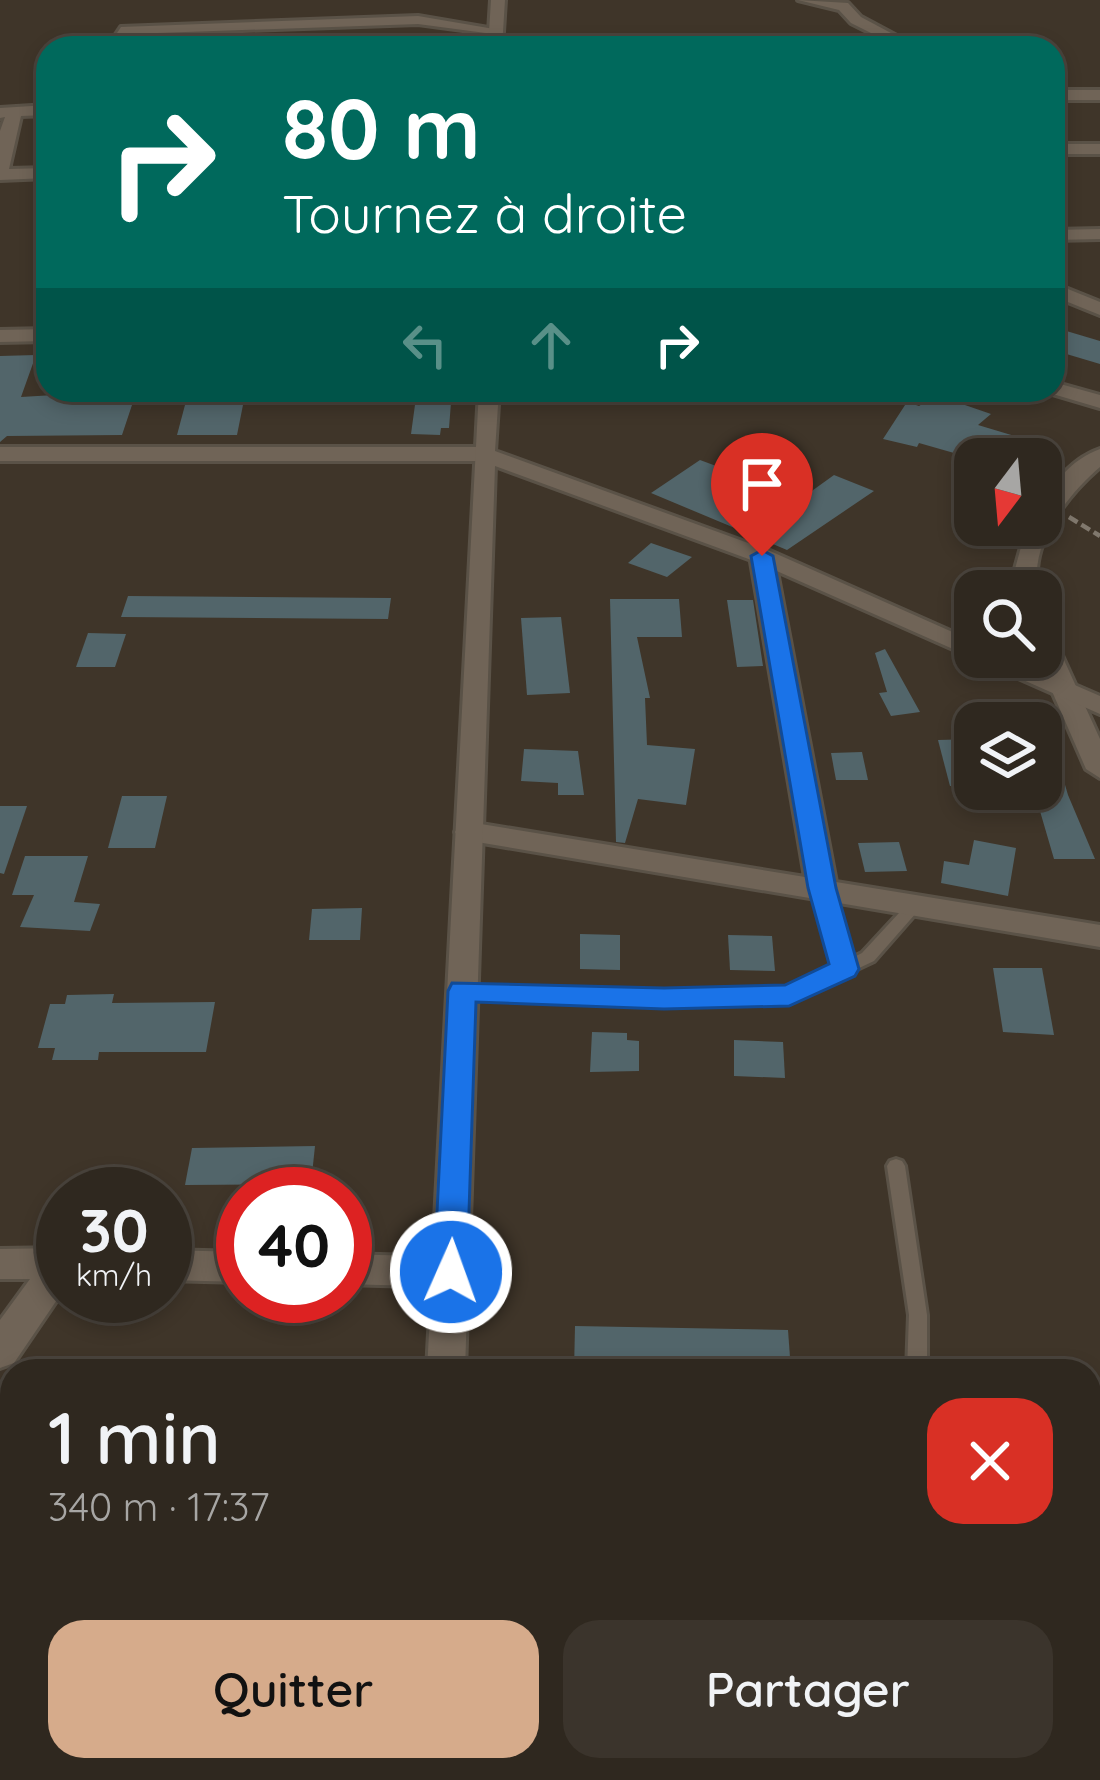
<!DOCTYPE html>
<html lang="fr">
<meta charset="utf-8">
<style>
body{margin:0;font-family:Quicksand,sans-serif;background:#3b342c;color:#f1f3f6;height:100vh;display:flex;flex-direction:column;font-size:45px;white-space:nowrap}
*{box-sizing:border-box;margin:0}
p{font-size:39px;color:#a7a6a4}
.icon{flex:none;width:66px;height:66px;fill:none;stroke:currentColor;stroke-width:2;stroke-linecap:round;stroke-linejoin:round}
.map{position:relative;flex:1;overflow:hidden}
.panel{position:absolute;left:0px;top:1359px;width:1101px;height:423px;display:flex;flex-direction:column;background:#2f281f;border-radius:36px 36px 0 0;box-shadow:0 6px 18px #0003,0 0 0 3px #4a443d}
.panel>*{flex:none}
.hud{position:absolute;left:36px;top:36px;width:1029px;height:366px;border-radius:36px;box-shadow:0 6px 18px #0003,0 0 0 3px #4a443d;background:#00695c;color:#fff;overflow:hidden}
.needle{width:78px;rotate:196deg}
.controls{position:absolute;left:954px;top:438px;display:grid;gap:24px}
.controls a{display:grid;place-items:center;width:108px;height:108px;border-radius:24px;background:#2f281f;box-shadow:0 6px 18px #0003,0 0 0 3px #4a443d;font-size:60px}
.speed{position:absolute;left:36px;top:1167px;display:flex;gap:24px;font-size:60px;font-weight:700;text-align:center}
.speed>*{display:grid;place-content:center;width:156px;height:156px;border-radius:50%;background:#2f281f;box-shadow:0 6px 18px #0003,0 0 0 3px #4a443d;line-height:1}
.speed small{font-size:30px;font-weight:400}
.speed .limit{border:18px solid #d22;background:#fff;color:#111}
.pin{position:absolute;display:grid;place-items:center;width:102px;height:102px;color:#fff;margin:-123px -51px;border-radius:50% 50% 50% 0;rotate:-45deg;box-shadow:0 0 12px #0007}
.pin .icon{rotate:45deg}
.me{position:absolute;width:132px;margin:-66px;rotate:2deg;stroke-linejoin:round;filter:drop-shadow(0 0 9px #0008)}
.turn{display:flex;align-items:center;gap:42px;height:252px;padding:0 48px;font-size:54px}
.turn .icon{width:156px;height:156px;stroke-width:2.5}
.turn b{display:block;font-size:84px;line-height:102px}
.lanes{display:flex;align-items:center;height:114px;padding:0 48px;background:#0003;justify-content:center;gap:60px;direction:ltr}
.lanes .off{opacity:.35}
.round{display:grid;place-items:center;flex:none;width:126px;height:126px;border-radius:36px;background:#3b342c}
.overview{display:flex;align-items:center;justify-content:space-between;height:204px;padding:0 48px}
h1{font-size:72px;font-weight:600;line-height:90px}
.primary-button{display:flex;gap:24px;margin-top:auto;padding:24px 48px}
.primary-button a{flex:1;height:138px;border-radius:36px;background:#d6ab8b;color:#111;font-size:48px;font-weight:600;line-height:138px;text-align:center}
.primary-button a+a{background:#3b342c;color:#f1f3f6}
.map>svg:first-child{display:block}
.building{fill:#52656a}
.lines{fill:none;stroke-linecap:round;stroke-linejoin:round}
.lane-casing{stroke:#5a5247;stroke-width:6}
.street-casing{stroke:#5a5247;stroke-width:6}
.secondary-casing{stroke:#5a5247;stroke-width:6}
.path{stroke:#80786d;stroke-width:4.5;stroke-dasharray:10 4.5;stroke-linecap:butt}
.lane{fill:#706457;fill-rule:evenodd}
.street{fill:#706457;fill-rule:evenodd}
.secondary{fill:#706457;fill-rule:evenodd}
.route{fill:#1a73e8;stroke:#114b97;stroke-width:3}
</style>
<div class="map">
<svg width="1100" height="1780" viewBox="0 0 1100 1780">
<rect width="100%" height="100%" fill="#3f3529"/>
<g class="building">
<path d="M 1053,327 L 1100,341 L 1100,364 L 1053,350 Z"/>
<path d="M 36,355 L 21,397 L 137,390 L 122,435 L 7,436 L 0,442 L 0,356 Z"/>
<path d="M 189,390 L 246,390 L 237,435 L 177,435 Z"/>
<path d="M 417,390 L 452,390 L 449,428 L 441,428 L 440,435 L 411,434 Z"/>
<path d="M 936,395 L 991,414 L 978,425 L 1021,438 L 1003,459 L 975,459 L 919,443 L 917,447 L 883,439 L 907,402 L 919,406 Z"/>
<path d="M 700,460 L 802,498 L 834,475 L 874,491 L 787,550 L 651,493 Z"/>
<path d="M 651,543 L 692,557 L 667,577 L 628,563 Z"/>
<path d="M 128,596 L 391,598 L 388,619 L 121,617 Z"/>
<path d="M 610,599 L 679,599 L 682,637 L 637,637 L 650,698 L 645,698 L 647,745 L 695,749 L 686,805 L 638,799 L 625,843 L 616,842 Z"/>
<path d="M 727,600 L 753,600 L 763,666 L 737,667 Z"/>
<path d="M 561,617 L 570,693 L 527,695 L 521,618 Z"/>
<path d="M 88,633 L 126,634 L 115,667 L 76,667 Z"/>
<path d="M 885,649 L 920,712 L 891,716 L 879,693 L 887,692 L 875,653 Z"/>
<path d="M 1047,723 L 1068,795 L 1095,859 L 1054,859 L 1035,794 L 1041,794 L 1041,724 Z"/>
<path d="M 975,739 L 975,786 L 950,786 L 938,740 Z"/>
<path d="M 524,749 L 578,751 L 584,795 L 558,795 L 558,783 L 521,781 Z"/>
<path d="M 862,752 L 868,780 L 836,780 L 831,753 Z"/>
<path d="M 122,796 L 167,796 L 155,848 L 108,848 Z"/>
<path d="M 0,806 L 27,806 L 4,874 L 0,873 Z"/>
<path d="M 974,840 L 1016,848 L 1008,896 L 941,883 L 944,861 L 969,865 Z"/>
<path d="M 899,842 L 907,871 L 865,872 L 858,843 Z"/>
<path d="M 25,856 L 88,856 L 74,902 L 100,904 L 90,931 L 20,927 L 34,895 L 12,895 Z"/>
<path d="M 362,908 L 360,940 L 309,940 L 312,909 Z"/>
<path d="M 580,934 L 620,935 L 620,970 L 580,969 Z"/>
<path d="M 728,935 L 772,936 L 775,971 L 730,970 Z"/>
<path d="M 993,968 L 1042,968 L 1054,1035 L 1003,1032 Z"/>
<path d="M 114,994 L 112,1003 L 215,1002 L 206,1052 L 99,1052 L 98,1060 L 52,1060 L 55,1048 L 38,1048 L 50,1004 L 65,1004 L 67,995 Z"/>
<path d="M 592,1032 L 627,1033 L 627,1040 L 639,1041 L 639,1071 L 590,1072 Z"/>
<path d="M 734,1040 L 783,1042 L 785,1078 L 734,1076 Z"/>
<path d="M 315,1146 L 311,1184 L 185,1185 L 192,1148 Z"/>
<path d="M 575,1326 L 788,1330 L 791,1371 L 574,1371 Z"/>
</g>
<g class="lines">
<g class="lane-casing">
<g id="lane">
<path d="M 822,883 L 829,888 L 850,959 L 862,953 L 911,900 L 921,900 L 924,904 L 874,961 L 789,1001 L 664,1005 L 462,997 L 456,995 L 454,991 L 456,987 L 462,985 L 664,993 L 787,989 L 836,966 L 815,888 Z"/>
<path d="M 896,1159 L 902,1161 L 905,1166 L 927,1315 L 927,1371 L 907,1371 L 909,1315 L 887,1166 L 890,1161 Z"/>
<path d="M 897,1770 L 919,1770 L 921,1780 L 897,1780 Z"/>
</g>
</g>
<g class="street-casing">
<g id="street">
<path d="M 798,0 L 848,3 L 861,17 L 919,48 L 901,48 L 851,23 L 839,10 Z"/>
<path d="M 418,16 L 500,30 L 493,34 L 418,24 L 158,33 L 127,35 L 121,48 L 107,48 L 121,27 Z"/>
<path d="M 495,36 L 535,45 L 537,48 L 490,43 Z"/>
<rect x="1053" y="90" width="47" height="10"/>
<path d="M 48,105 L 48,115 L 21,116 L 9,169 L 48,168 L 48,178 L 0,180 L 0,131 L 5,117 L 0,118 L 0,108 Z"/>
<rect x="1053" y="144" width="47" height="10"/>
<path d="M 1100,229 L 1100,239 L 1053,240 L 1053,230 Z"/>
<path d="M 1053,283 L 1100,302 L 1100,315 L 1053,296 Z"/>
<path d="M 48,329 L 48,341 L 0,342 L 0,330 Z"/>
<path d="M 1053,382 L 1100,395 L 1100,408 L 1046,392 L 1053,390 Z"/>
<path d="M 0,447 L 484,447 L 495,454 L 484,461 L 0,461 Z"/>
<path d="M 1100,449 L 1100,467 C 1068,494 1027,546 1039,591 L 1015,591 L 1012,580 L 1027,525 L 1041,525 C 1041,493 1069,460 1100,449 Z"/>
<path d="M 762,549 L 774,556 L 836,882 L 1100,925 L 1100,947 L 459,839 L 455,832 L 459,825 L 469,822 L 805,877 L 750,556 Z"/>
<path d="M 1041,630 L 1054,638 L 1100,739 L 1100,778 L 1086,769 L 1037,657 L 1041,657 Z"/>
<path d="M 63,1248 L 63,1291 L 14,1363 L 0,1368 L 0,1320 L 30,1279 L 0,1279 L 0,1249 Z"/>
<path d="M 165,1250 L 243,1252 L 243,1282 L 165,1280 Z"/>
<path d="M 345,1254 L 450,1257 L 463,1261 L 468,1272 L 463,1283 L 450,1287 L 345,1284 Z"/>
</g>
</g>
<g class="secondary-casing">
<g id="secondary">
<path d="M 491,0 L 505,0 L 502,48 L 488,48 Z"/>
<path d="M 479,390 L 499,390 L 495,451 L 770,551 L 975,642 L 975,657 L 1010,657 L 1100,696 L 1100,714 L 754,561 L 495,466 L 465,1371 L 427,1371 Z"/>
<path d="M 407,1770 L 453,1770 L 452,1780 L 406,1780 Z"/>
</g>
</g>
<path class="path" d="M 1069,517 L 1100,536"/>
<use href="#lane" class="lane"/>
<use href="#street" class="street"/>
<use href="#secondary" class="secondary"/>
</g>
<path class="route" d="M 762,550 L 773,556 L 836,888 L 859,969 L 855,976 L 789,1006 L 664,1009 L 476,1002 L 467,1272 L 462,1282 L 451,1286 L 439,1282 L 434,1272 L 448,991 L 452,983 L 664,988 L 785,985 L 829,964 L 808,888 L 751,556 Z"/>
</svg>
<div class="controls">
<a><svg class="needle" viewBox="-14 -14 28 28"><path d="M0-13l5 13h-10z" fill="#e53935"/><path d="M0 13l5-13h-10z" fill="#a7a6a4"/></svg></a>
<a><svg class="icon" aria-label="search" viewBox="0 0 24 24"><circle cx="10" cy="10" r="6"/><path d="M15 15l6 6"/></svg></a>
<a><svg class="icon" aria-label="layers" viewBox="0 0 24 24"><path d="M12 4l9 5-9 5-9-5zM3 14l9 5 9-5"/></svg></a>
</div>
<div class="speed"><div>30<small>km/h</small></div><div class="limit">40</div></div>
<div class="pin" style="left:762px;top:556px;background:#d93025"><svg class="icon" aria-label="arrive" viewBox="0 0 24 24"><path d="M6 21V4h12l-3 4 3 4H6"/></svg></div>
<svg class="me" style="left:451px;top:1272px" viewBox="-20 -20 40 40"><circle r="17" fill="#1a73e8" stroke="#fff" stroke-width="3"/><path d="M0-11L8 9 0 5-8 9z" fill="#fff"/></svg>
<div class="hud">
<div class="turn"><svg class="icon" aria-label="right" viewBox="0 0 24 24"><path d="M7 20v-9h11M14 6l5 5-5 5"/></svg><div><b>80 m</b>Tournez à droite</div></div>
<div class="lanes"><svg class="icon off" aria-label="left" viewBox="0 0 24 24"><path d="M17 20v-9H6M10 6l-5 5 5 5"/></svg><svg class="icon off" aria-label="ahead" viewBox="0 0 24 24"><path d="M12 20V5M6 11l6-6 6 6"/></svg><svg class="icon" aria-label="right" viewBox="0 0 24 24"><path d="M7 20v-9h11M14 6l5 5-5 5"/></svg></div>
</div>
<section class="panel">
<div class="overview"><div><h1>1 min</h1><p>340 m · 17:37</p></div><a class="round" style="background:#d93025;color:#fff"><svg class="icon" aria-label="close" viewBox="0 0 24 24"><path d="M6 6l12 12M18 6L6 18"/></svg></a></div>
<div class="primary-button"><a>Quitter</a><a>Partager</a></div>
</section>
</div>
